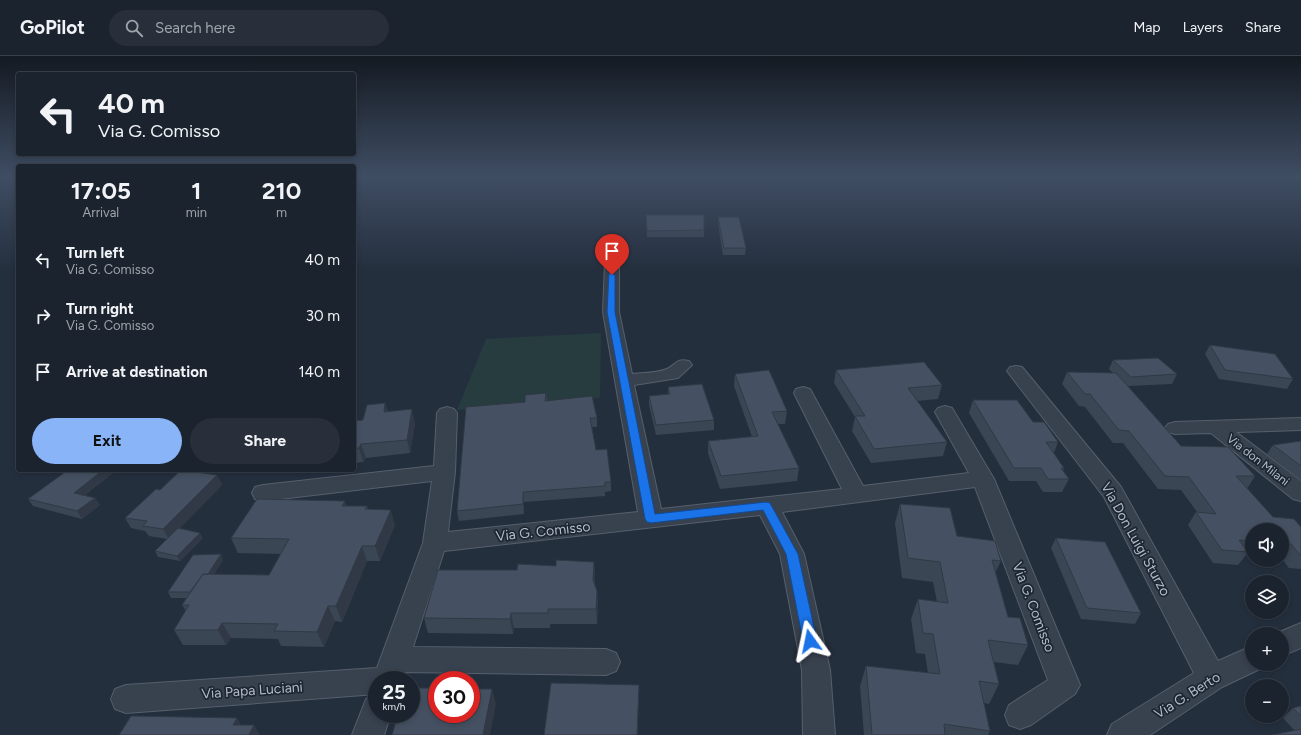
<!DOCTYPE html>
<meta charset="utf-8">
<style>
body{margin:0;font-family:Figtree,sans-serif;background:#282f3a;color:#f1f3f6;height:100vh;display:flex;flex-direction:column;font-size:15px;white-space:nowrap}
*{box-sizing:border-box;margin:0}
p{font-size:13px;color:#a0a4aa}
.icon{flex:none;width:22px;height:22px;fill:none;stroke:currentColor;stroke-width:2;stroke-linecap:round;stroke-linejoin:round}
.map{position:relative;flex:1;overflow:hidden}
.details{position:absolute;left:16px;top:108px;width:340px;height:308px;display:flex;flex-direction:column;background:#1b232e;border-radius:4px;box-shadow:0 2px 6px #0003,0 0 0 1px #39404a}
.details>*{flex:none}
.top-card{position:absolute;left:16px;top:16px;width:340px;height:84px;border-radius:4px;box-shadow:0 2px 6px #0003,0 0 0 1px #39404a;background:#1b232e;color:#f1f3f6;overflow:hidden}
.fabs{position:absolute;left:1245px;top:467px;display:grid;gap:8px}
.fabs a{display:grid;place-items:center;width:44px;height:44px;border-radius:50%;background:#1b232e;box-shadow:0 2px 6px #0003,0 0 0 1px #39404a;font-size:20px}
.speed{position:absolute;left:368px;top:615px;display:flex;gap:8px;font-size:20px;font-weight:700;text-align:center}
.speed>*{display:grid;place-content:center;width:52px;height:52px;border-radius:50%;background:#1b232e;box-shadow:0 2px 6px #0003,0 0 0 1px #39404a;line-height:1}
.speed small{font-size:10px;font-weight:400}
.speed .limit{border:6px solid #d22;background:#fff;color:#111}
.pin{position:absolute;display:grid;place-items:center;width:34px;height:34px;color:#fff;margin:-41px -17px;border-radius:50% 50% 50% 0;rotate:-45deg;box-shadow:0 0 4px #0007}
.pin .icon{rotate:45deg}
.me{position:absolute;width:44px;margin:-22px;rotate:348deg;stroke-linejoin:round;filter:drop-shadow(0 0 3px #0008)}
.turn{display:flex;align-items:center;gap:14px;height:84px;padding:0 16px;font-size:18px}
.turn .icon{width:52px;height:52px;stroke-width:2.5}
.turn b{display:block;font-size:28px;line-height:34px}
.eta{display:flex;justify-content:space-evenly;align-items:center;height:68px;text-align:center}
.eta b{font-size:24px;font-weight:700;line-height:28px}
.primary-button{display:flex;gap:8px;margin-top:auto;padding:8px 16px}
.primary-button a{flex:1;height:46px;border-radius:24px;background:#8ab4f8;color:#111;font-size:16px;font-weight:700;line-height:46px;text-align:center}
.primary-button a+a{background:#282f3a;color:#f1f3f6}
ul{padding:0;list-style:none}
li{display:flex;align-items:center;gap:12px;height:56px;padding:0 16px}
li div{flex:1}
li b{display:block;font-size:15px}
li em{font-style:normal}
header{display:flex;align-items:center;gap:24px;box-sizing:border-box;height:56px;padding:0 20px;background:#1b232e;border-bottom:1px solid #39404a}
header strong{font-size:19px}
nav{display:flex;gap:22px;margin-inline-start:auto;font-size:14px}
.search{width:280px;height:36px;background:#282f3a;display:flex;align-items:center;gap:10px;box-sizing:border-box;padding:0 14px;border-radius:22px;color:#a0a4aa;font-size:15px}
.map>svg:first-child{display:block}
.green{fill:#263c3f}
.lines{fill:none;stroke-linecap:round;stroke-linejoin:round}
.minor-casing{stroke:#565f6c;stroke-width:2}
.minor{fill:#38414e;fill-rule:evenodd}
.rail{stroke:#5a6575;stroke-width:2;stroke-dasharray:2.5 2.5;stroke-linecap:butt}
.wall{fill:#3b4654}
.shaded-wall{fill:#303945}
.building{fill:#455162;stroke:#303945}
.route{fill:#1a73e8;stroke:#114b97}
.labels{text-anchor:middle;stroke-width:3.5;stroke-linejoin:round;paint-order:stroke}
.street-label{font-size:12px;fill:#b4bcc9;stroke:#1d2633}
.near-street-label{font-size:14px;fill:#b4bcc9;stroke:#1d2633}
</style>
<header>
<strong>GoPilot</strong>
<div class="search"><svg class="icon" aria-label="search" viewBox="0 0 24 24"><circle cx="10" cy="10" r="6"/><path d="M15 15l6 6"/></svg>Search here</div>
<nav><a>Map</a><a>Layers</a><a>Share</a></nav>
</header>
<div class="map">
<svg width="1301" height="679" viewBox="0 0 1301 679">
<rect width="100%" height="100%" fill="#242f3e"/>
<path class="green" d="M 601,277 L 600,342 L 457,354 L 486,283 Z"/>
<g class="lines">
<g class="minor-casing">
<g id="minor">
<path d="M 620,189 L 625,190 L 627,193 L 619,207 L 619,256 L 632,318 C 641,317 659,317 667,313 C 677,308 676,302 689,305 L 692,309 L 678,322 L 634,329 L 661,453 L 842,433 L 794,337 L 796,333 L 803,331 L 810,333 L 863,430 L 969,417 L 935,356 L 938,352 L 945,350 L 952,352 L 994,423 L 1080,629 L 1075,638 L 1031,669 L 1020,673 L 1009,669 L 1005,659 L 1009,649 L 1048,624 L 975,431 L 782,456 L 804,498 L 830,614 L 835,679 L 803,679 L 802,614 L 780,498 L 760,459 L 444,495 L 413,591 L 606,593 L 616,597 L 620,606 L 616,615 L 606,619 L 404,616 L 402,624 L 377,624 L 377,638 L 126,657 L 115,653 L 111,643 L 115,633 L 126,629 L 377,612 L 423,487 L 432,425 L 263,445 L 255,443 L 252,437 L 255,431 L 263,429 L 434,410 L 437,357 L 440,353 L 447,351 L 454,353 L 457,357 L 455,416 L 448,476 L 638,456 L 603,256 L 605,207 L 615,190 Z"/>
<path d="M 1016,310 L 1022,311 L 1121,431 L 1218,605 L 1252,590 L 1252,608 L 1264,608 L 1262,612 L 1222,631 L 1150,679 L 1107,679 L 1112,668 L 1194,617 L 1104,441 L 1007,315 L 1010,311 Z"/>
<path d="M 1301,362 L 1301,374 L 1236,376 L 1301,425 L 1301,445 L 1293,443 L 1211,377 L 1175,378 L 1168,376 L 1165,372 L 1168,368 L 1175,366 Z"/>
<path d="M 1301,567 L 1301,592 L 1282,600 L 1282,578 L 1275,578 Z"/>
<path d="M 377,639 L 377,658 L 391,658 L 384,679 L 352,679 L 366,643 Z"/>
</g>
</g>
<use href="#minor" class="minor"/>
<path class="rail" d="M 1292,120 L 1301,126"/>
</g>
<g class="wall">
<path d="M 646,159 L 704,174 L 704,181 L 647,181 Z"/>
<path d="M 718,161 L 746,192 L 745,199 L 723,199 L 718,168 Z"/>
<path d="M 1210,289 L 1293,323 L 1287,333 L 1219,323 L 1205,298 Z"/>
<path d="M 1113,304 L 1177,318 L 1172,328 L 1128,330 L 1181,390 L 1255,420 L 1247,433 L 1273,461 L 1301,471 L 1301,513 L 1289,512 L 1282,503 L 1282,474 L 1252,474 L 1252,499 L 1246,499 L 1238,509 L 1213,507 L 1188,469 L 1196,456 L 1197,456 L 1181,434 L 1158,433 L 1123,387 L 1113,387 L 1085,351 L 1079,350 L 1062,328 L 1067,316 L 1113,317 L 1109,313 Z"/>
<path d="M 836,314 L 942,329 L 938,343 L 917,345 L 947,386 L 943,400 L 871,407 L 852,375 L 855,361 L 834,327 Z"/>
<path d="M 735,318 L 787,355 L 785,368 L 778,368 L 799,412 L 797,425 L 720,433 L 708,397 L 708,385 L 752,381 L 734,330 Z"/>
<path d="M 668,331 L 714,364 L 714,374 L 656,379 L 649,349 L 649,340 L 668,338 Z"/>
<path d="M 546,337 L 547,345 L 597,362 L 597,371 L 592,371 L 596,394 L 611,426 L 611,435 L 605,436 L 605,440 L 524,446 L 524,458 L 459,465 L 457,455 L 525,346 Z"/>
<path d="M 973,344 L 1033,366 L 1058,386 L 1054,397 L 1064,412 L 1063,414 L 1069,423 L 1062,436 L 1043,436 L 1036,425 L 1009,425 L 969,357 Z"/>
<path d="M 385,347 L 388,356 L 415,367 L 410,397 L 366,402 L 363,406 L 354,407 L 354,365 L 363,364 Z"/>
<path d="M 1301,385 L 1301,424 L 1267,398 L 1273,389 Z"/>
<path d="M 68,414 L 111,414 L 113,417 L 85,439 L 95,442 L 100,449 L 82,463 L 33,450 L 28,443 Z"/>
<path d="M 217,419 L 222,429 L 179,473 L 203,482 L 180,505 L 158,501 L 155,495 L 167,483 L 149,480 L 145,475 L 131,472 L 125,462 Z"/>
<path d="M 900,448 L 1001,505 L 995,517 L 1008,561 L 1028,589 L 1018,609 L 994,606 L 999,628 L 989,648 L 984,647 L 990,675 L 988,679 L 864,679 L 860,630 L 866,610 L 928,617 L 925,598 L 916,597 L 911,563 L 918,543 L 937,546 L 933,526 L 902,522 L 895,467 Z"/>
<path d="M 346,450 L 367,450 L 368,453 L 395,469 L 380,505 L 367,505 L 342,566 L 335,565 L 324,591 L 281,590 L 278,583 L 231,582 L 226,589 L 183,589 L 174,574 L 186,555 L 182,549 L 187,542 L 171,542 L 168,536 L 223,504 L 214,518 L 269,519 L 281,498 L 238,497 L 231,482 Z"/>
<path d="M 1056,482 L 1141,557 L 1135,568 L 1081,563 L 1051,492 Z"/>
<path d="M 594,506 L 595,521 L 595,529 L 597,535 L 598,550 L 597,568 L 550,568 L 550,572 L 514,572 L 513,578 L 428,577 L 424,562 L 517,514 Z"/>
<path d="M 1301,650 L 1301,679 L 1294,674 L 1283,662 L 1293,652 Z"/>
</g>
<g class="shaded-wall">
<path d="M 385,347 L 389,361 L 384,356 Z"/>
<path d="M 412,353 L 415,367 L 410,397 L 407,384 Z"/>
<path d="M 361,388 L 366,402 L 363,406 L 359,392 Z"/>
<path d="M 103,414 L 111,414 L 113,417 L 79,444 L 74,437 Z"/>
<path d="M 217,419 L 222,429 L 169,483 L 163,473 Z"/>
<path d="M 523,436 L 524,446 L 524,458 L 523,448 Z"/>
<path d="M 95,442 L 100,449 L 82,463 L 77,455 Z"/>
<path d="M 345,445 L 350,459 L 342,450 Z"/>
<path d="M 391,454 L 395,469 L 380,505 L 375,490 Z"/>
<path d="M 200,477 L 203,482 L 180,505 L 177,500 Z"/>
<path d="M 362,490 L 367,505 L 342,566 L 336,550 Z"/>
<path d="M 221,498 L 223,504 L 199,542 L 196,537 Z"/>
<path d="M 594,506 L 595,521 L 594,540 L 593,524 Z"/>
<path d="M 597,535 L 598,550 L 597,568 L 596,553 Z"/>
<path d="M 328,550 L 335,565 L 324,591 L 317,576 Z"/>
<path d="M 511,557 L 514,572 L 513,578 L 510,563 Z"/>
<path d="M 222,567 L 231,582 L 226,589 L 218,574 Z"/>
<path d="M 639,629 L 638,679 L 637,679 Z"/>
<path d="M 492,633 L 496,648 L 490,679 L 483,679 Z"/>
<path d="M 237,662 L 245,676 L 233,669 Z"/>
<path d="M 254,669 L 260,679 L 249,679 Z"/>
</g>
<g class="building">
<path d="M 646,159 L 704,159 L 704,174 L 647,175 Z"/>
<path d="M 718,161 L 739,161 L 746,192 L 724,192 Z"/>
<path d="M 1210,289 L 1275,298 L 1293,323 L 1225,314 Z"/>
<path d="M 1158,302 L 1177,318 L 1131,321 L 1113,304 Z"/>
<path d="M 924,306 L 942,329 L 908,332 L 947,386 L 874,393 L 855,360 L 865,360 L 836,314 Z"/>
<path d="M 769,314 L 787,355 L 772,356 L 799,412 L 721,420 L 708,385 L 758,380 L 735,318 Z"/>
<path d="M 1067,316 L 1116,317 L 1181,390 L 1228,391 L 1255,420 L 1236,420 L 1273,461 L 1294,463 L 1301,471 L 1301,499 L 1300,499 L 1291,488 L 1282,487 L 1282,474 L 1252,474 L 1252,485 L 1239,484 L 1248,496 L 1222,494 L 1196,456 L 1216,458 L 1189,421 L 1165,420 L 1129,375 L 1119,374 L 1090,338 L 1085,338 Z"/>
<path d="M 702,328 L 714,364 L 656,369 L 649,340 L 670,338 L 668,331 Z"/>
<path d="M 546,337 L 545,345 L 592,340 L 597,362 L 590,362 L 596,394 L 607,393 L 611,426 L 605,426 L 605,430 L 523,436 L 523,448 L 457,455 L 466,351 L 525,346 L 525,339 Z"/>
<path d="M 973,344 L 1017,344 L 1033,366 L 1044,366 L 1058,386 L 1046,386 L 1064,412 L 1061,412 L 1069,423 L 1048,423 L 1041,412 L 1014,412 Z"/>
<path d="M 385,347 L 384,356 L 412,353 L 407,384 L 361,388 L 359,392 L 354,393 L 354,365 L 363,364 L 367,349 Z"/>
<path d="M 1301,385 L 1301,410 L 1273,389 Z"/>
<path d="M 68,414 L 103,414 L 74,437 L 95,442 L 77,455 L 28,443 Z"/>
<path d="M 181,414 L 217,419 L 163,473 L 143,470 L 147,465 L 125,462 L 156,433 L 160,434 Z"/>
<path d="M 257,443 L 345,445 L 342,450 L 367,450 L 365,453 L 391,454 L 375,490 L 362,490 L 336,550 L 328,550 L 317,576 L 274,575 L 278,568 L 222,567 L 218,574 L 174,574 L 189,549 L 182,549 L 203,518 L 269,519 L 289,483 L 231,482 Z"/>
<path d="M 900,448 L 950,452 L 957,480 L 995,485 L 1001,505 L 992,504 L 1008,561 L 1020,562 L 1028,589 L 988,584 L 999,628 L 979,625 L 990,675 L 944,668 L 945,679 L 872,679 L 866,610 L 940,618 L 933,578 L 923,577 L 918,543 L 948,547 L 940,506 L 908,502 Z"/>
<path d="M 178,472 L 200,477 L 177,500 L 155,495 Z"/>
<path d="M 1056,482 L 1105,486 L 1141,557 L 1087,552 Z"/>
<path d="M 221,498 L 208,518 L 203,518 L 190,536 L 168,536 L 193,499 Z"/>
<path d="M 556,504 L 594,506 L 593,524 L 597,535 L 596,553 L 548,553 L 548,557 L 511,557 L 510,563 L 424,562 L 438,514 L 517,514 L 518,508 L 556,510 Z"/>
<path d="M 551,627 L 639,629 L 637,679 L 544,679 Z"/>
<path d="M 411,632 L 437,632 L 437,658 L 471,658 L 471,633 L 492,633 L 483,679 L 392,679 L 398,658 L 411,658 Z"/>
<path d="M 1301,650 L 1301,660 L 1293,652 Z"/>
<path d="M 131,660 L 237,662 L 233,669 L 254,669 L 249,679 L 119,679 Z"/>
<path d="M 1301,673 L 1301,679 L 1272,679 Z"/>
</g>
<linearGradient id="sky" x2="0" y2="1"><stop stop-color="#141a22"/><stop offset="0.56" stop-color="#3f4d63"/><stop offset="1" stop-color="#3f4d63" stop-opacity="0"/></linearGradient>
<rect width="1301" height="215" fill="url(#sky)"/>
<path class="route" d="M 609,217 L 615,219 L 615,256 L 655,458 L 766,446 L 770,447 L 798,498 L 817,585 L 815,589 L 810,591 L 805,589 L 803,585 L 786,498 L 763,454 L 651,467 L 647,466 L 645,463 L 607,256 Z"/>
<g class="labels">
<g class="street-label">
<text transform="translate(1258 404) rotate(38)" y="4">Via don Milani</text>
</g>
<g class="near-street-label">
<text transform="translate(543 475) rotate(-6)" y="5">Via G. Comisso</text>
<text transform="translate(1136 483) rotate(61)" y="5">Via Don Luigi Sturzo</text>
<text transform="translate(1034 551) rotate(69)" y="5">Via G. Comisso</text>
<text transform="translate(252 634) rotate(-4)" y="5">Via Papa Luciani</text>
<text transform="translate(1187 639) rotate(-32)" y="5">Via G. Berto</text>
</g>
</g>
</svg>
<div class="fabs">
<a><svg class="icon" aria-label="sound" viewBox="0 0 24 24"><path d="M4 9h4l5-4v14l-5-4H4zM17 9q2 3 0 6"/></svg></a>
<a><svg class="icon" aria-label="layers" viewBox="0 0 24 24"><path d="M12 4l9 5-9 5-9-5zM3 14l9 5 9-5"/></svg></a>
<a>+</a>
<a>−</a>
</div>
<div class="speed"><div>25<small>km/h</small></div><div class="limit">30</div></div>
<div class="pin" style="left:612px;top:219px;background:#d93025"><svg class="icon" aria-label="arrive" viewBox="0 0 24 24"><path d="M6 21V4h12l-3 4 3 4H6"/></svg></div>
<svg class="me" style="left:810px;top:585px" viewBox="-20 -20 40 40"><path d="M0-17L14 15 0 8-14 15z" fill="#1a73e8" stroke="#fff" stroke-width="4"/></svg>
<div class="top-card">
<div class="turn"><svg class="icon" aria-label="left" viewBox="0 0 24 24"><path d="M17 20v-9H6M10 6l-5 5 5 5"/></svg><div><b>40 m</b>Via G. Comisso</div></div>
</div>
<section class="details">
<div class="eta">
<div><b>17:05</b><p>Arrival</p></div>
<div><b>1</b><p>min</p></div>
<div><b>210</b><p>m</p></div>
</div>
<ul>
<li><svg class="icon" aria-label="left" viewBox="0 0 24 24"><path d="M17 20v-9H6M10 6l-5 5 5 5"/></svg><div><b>Turn left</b><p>Via G. Comisso</p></div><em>40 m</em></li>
<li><svg class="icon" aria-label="right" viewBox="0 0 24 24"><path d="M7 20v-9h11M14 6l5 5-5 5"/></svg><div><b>Turn right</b><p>Via G. Comisso</p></div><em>30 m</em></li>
<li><svg class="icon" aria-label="arrive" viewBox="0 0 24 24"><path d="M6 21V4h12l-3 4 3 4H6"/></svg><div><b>Arrive at destination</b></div><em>140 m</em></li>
</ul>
<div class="primary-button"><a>Exit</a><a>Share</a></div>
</section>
</div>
